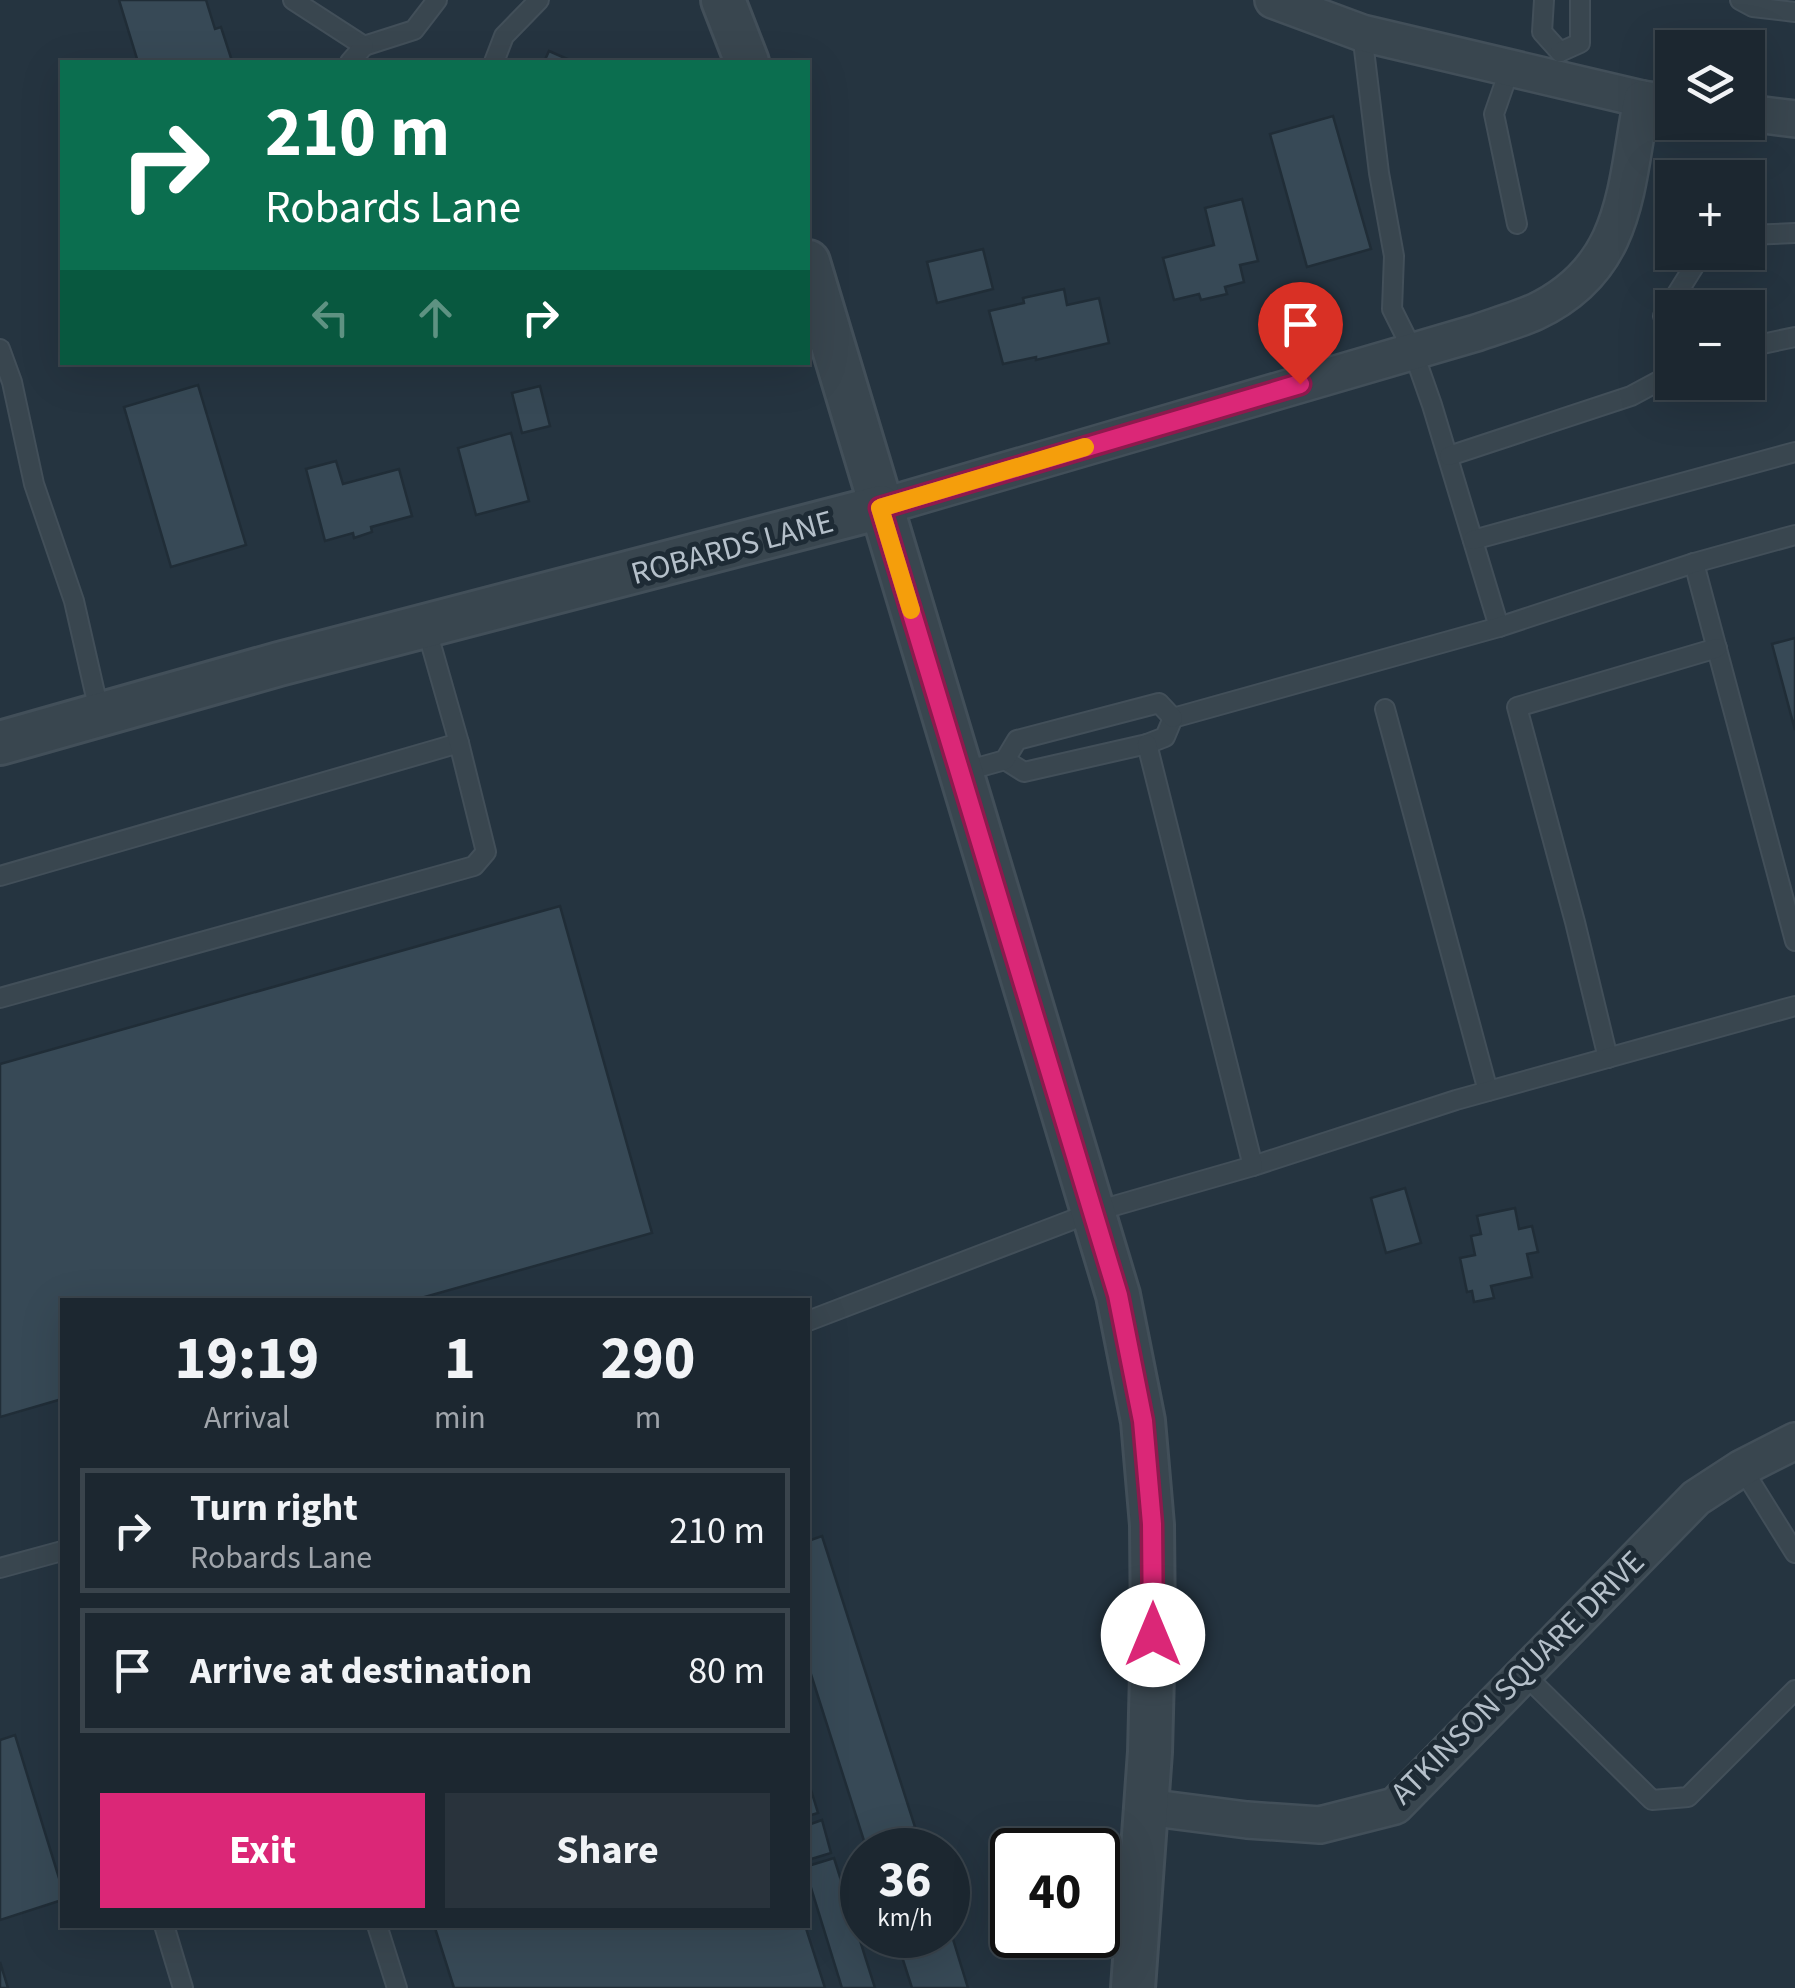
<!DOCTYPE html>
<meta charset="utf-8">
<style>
body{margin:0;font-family:"Source Sans 3",sans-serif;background:#29333c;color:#f1f3f6;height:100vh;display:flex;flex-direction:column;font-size:38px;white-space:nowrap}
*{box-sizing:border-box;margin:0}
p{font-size:32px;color:#a0a5ab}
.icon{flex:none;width:55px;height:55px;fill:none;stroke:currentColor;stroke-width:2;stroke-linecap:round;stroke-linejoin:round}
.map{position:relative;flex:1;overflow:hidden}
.sheet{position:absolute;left:60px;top:1298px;width:750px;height:630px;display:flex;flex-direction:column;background:#1c2730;border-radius:0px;box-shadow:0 10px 40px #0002,0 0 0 2px #3a444c}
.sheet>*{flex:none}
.banner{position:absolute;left:60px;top:60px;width:750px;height:305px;border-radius:0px;box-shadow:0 10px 40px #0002,0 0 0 2px #3a444c;background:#0b6e4f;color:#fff;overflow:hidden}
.tools{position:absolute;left:1655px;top:30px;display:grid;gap:20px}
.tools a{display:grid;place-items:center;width:110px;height:110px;border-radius:0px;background:#1c2730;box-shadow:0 10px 40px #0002,0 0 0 2px #3a444c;font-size:50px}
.speed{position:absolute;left:840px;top:1828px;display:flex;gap:20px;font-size:50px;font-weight:700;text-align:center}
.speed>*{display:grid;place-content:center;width:130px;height:130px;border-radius:50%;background:#1c2730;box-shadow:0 10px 40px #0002,0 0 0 2px #3a444c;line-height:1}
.speed small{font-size:25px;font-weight:400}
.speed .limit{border:5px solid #111;border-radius:15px;background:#fff;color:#111}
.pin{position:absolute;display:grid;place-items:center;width:85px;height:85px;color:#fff;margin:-102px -42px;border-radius:50% 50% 50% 0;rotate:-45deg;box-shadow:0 0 10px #0007}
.pin .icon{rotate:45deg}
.me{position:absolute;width:110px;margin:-55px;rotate:0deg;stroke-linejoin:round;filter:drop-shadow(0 0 8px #0008)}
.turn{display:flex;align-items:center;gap:35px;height:210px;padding:0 40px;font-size:45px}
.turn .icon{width:130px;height:130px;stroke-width:2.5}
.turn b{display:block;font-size:70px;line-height:85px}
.lanes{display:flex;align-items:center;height:95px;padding:0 40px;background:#0003;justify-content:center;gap:50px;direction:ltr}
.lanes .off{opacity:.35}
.eta{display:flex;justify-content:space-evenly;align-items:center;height:170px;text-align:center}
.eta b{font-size:60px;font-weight:700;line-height:70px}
.action{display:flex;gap:20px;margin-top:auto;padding:20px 40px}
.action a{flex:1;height:115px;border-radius:0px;background:#db2777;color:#fff;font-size:40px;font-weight:700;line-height:115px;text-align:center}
.action a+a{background:#29333c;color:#f1f3f6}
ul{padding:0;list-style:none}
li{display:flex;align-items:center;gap:30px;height:125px;margin:0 20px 15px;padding:0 20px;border:5px solid #3a444c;border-radius:0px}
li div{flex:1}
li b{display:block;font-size:38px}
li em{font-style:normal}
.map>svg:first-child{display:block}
.building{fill:#374956;stroke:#202d37;stroke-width:2.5}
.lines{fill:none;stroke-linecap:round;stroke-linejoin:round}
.service-casing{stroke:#424f59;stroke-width:22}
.minor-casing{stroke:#424f59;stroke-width:40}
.tertiary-casing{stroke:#424f59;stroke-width:48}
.service{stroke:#39464f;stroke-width:18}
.minor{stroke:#39464f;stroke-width:35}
.tertiary{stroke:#39464f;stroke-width:42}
.route-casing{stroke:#8e194d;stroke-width:25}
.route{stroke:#db2777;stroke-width:18}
.slow{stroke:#f59e0b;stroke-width:18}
.labels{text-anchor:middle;stroke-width:10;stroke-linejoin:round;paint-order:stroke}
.street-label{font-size:32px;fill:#b5c0ca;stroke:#1e2b35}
</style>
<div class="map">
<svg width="1795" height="1988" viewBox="0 0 1795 1988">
<rect width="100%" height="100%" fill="#253440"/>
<g class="building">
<path d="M 119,0 L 206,0 L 215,29 L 221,27 L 232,61 L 138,62 Z"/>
<path d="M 549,51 L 574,62 L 544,62 Z"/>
<path d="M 1333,116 L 1371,249 L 1307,267 L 1270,134 Z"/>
<path d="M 1242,199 L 1258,261 L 1240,265 L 1244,282 L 1225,287 L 1227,294 L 1201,300 L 1199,294 L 1174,300 L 1163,258 L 1214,245 L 1205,208 Z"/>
<path d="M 983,249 L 993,289 L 937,303 L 927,262 Z"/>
<path d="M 1064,289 L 1067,305 L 1099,298 L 1109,343 L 1036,360 L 1036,357 L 1003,364 L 989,311 L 1024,303 L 1023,298 Z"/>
<path d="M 198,385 L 246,545 L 171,567 L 124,407 Z"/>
<path d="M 540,386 L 550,426 L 522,433 L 512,393 Z"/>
<path d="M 511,433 L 529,501 L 476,515 L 458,448 Z"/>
<path d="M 336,461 L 343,484 L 399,469 L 412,516 L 371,527 L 372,532 L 354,538 L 353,533 L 325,541 L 306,469 Z"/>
<path d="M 1795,638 L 1795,730 L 1772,644 Z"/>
<path d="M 560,906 L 652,1233 L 414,1300 L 62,1300 L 62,1399 L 0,1417 L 0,1064 Z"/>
<path d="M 1405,1188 L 1421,1243 L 1386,1253 L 1371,1198 Z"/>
<path d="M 1515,1208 L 1519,1229 L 1532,1226 L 1538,1252 L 1527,1254 L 1532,1277 L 1491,1286 L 1494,1298 L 1474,1302 L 1472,1291 L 1467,1292 L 1460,1258 L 1475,1255 L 1471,1236 L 1481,1234 L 1477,1216 Z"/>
<path d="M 822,1536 L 915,1827 L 865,1844 L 808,1665 L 808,1541 Z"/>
<path d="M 15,1735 L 62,1888 L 62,1900 L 0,1920 L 0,1740 Z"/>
<path d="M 808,1780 L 818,1813 L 808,1816 Z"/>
<path d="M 822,1820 L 831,1853 L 808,1860 L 808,1825 Z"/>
<path d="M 834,1858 L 875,1988 L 842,1988 L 808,1878 L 808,1866 Z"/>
<path d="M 948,1923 L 968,1988 L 912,1988 L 895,1935 L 948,1935 Z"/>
<path d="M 434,1925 L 805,1925 L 825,1988 L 454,1988 Z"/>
<path d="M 0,1962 L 8,1988 L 0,1988 Z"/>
</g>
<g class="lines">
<g class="service-casing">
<g id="service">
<path d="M 293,0 L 364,46 L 414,30 L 437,0"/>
<path d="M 1544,0 L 1542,32 L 1560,52"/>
<path d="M 1740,0 L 1753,7 L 1795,12"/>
<path d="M 1362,33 L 1379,173 L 1394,256 L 1392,309 L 1413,351 L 1432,405 L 1499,627"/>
<path d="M 1560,52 L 1580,43 L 1580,0"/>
<path d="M 350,62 L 364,46"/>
<path d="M 494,62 L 504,36 L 539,0"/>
<path d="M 1510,68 L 1494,114 L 1517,224"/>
<path d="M 1748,235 L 1795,233"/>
<path d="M 1672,325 L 1663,316 L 1703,252"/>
<path d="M 1748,347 L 1795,337"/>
<path d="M 0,349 L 12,382 L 34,484 L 74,601 L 100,715"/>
<path d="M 1449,456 L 1631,396 L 1672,374"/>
<path d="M 1473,540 L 1795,452"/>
<path d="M 1694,563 L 1795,941"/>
<path d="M 1385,709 L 1488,1091"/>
<path d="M 1173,718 L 1499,627 L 1694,563 L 1795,535"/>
<path d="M 1005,760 L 1024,772 L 1147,744 L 1165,737 L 1173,718"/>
<path d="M 962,772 L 1005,760 L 1017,740 L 1159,703 L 1173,718"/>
<path d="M 0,876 L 459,743"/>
<path d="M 0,998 L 474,866 L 486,852 L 459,743 L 426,627"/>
<path d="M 1608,1058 L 1575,922 L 1517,707 L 1717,648"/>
<path d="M 1253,1166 L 1456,1100 L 1795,1006"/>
<path d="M 808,1321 L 1093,1212 L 1253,1166 L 1147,744"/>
<path d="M 1742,1468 L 1795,1553"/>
<path d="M 0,1568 L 62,1551"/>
<path d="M 1525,1675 L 1652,1800 L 1688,1797 L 1795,1690"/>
<path d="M 164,1925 L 183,1988"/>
<path d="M 377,1925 L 397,1988"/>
</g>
</g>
<g class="minor-casing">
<g id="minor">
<path d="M 1273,0 L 1362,33 L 1642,99 L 1672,103"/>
<path d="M 1748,113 L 1795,119"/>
<path d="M 881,507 L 1476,333 C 1496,326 1517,320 1535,312 C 1628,268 1625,188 1642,99"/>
<path d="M 1146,1807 L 1247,1820 L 1320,1825 L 1395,1806 L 1696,1498 L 1742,1468 L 1795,1441"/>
</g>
</g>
<g class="tertiary-casing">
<g id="tertiary">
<path d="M 723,0 L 747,62"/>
<path d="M 808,262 L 1118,1295 L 1143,1421 L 1152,1525 L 1153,1635 L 1150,1752 L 1133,1988"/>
<path d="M 0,743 L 279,664 L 881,507"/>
</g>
</g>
<use href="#service" class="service"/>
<use href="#minor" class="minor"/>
<use href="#tertiary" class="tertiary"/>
</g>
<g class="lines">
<g class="route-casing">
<path id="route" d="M 1153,1635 L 1152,1524 L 1143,1421 L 1118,1295 L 880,508 L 1300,384"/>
</g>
<use href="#route" class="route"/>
<path class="slow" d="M 911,610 L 880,508 L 1085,447"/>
</g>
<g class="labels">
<g class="street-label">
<text transform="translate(732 547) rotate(-15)" y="11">ROBARDS LANE</text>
<text transform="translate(1517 1677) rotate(-45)" y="11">ATKINSON SQUARE DRIVE</text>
</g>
</g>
</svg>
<div class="tools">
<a><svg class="icon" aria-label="layers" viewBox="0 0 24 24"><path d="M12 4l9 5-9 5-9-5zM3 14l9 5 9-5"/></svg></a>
<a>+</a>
<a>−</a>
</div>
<div class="speed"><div>36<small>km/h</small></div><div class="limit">40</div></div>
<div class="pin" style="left:1300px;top:384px;background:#d93025"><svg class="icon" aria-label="arrive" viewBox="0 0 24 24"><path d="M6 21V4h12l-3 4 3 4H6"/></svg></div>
<svg class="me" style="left:1153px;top:1635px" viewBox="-20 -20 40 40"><circle r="19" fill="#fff"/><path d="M0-13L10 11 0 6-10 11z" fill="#db2777"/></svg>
<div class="banner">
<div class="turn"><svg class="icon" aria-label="right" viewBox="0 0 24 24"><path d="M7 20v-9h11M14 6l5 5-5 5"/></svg><div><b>210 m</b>Robards Lane</div></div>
<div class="lanes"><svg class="icon off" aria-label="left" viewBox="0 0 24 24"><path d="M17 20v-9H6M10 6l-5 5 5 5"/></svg><svg class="icon off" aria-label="ahead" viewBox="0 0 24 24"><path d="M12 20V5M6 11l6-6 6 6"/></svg><svg class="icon" aria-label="right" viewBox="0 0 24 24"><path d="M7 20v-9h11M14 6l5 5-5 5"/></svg></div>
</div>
<section class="sheet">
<div class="eta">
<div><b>19:19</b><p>Arrival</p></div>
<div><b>1</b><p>min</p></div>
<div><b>290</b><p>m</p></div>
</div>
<ul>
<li><svg class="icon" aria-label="right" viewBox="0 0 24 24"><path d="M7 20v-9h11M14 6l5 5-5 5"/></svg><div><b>Turn right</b><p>Robards Lane</p></div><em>210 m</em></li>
<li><svg class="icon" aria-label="arrive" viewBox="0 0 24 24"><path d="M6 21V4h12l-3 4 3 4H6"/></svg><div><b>Arrive at destination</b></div><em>80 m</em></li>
</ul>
<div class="action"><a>Exit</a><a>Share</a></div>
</section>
</div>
